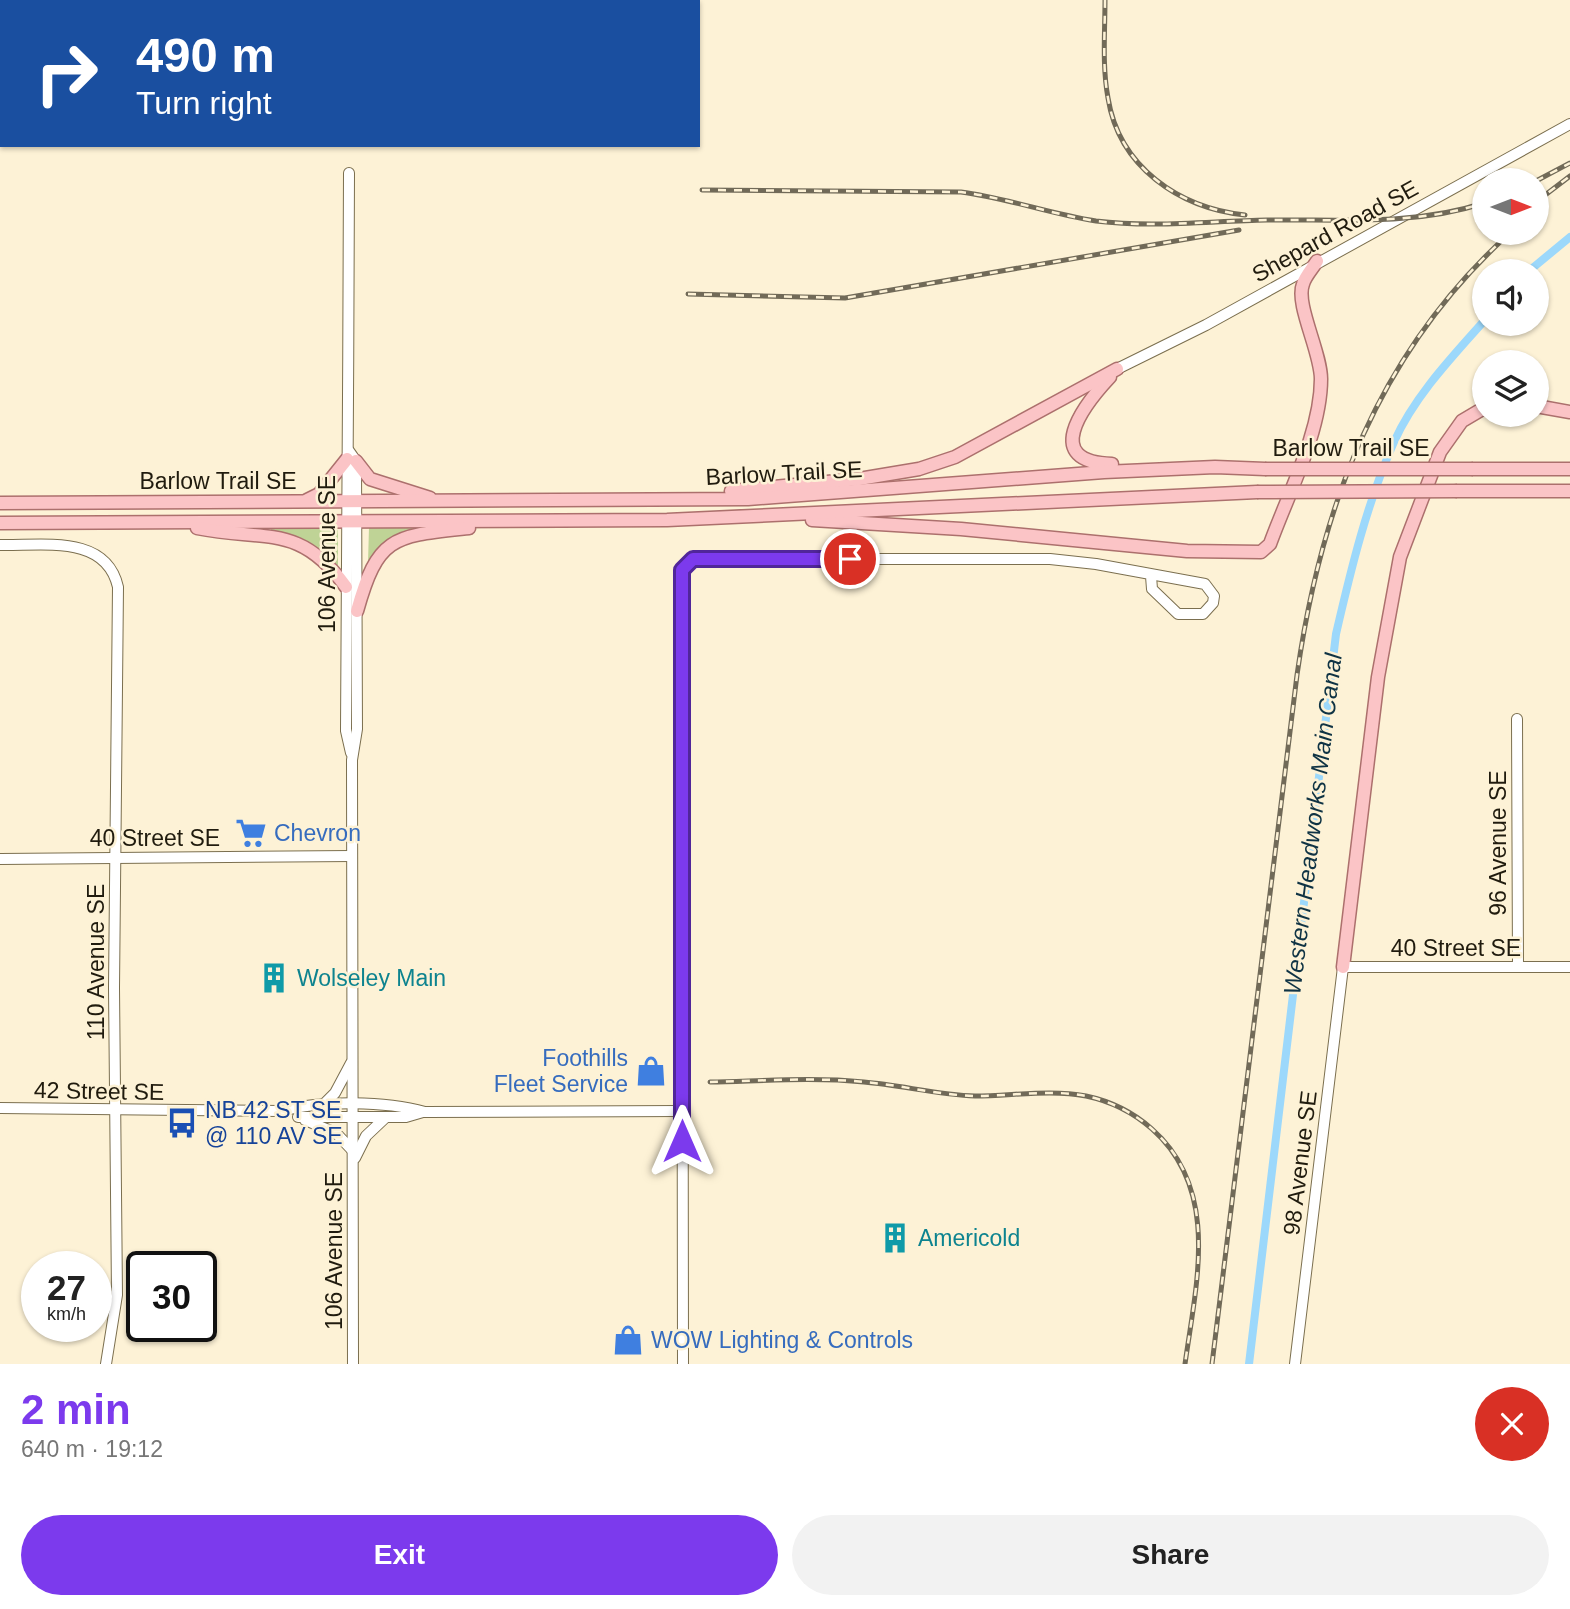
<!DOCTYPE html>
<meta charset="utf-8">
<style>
body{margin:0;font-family:Helvetica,sans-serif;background:#f2f2f2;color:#222;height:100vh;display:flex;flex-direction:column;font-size:26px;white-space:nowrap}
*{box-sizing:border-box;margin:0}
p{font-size:23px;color:#767676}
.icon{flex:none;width:38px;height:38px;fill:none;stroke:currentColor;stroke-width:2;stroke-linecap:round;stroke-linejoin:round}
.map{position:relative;height:1364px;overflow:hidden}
.details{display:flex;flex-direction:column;background:#fff;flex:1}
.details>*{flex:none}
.banner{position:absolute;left:0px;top:0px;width:700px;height:147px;box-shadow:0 2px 5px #0004;background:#1a4fa0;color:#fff;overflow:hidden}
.needle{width:46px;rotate:90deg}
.fabs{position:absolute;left:1472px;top:168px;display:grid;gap:14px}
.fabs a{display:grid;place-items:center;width:77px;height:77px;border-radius:50%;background:#fff;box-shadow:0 2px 5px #0004;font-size:35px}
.speed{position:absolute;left:21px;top:1251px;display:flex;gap:14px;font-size:35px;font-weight:700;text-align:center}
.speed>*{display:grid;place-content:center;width:91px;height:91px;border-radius:50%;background:#fff;box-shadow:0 2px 5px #0004;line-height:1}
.speed small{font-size:18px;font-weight:400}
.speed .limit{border:4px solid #111;border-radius:10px;background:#fff;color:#111}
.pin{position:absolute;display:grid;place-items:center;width:60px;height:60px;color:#fff;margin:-30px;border:4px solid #fff;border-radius:50%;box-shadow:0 2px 7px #0007}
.me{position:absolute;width:77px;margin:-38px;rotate:0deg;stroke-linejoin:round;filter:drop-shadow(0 0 5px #0008)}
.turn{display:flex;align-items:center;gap:24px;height:147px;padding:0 21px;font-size:32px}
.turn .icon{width:91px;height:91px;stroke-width:2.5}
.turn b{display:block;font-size:49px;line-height:60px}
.round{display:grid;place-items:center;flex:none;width:74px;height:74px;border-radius:37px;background:#f2f2f2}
.summary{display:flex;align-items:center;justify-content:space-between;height:119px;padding:0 21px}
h1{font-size:42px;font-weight:700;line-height:52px;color:#7c3aed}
.primary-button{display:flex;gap:14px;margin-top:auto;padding:14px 21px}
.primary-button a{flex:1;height:80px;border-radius:42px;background:#7c3aed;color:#fff;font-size:28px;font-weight:700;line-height:80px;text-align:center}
.primary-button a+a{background:#f2f2f2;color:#222}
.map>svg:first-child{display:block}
.green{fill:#bfd396}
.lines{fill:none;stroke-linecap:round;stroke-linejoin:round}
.canal{stroke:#9cd8fb;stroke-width:8}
.minor-casing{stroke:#7b6f4f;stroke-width:12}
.major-casing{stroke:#ac706d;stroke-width:15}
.minor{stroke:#fff;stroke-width:10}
.major{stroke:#fbc4c6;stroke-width:12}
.rail-casing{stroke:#716a58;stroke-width:5}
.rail{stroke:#fdf2d6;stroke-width:2.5;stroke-dasharray:8;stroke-linecap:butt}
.major-bridge-casing{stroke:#ac706d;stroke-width:15;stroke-linecap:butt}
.major-bridge{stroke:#fbc4c6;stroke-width:12}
.route-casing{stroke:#51269a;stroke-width:18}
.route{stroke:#7c3aed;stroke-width:12}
.labels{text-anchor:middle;stroke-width:5;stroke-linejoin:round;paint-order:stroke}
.street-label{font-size:23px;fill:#201b0e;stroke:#fdf2d6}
.shop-label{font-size:23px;fill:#366cbe;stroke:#fdf2d6;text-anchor:start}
.culture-label{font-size:23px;fill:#0d838f;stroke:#fdf2d6;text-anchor:start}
.transit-label{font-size:23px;fill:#164399;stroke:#fdf2d6;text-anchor:start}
.water-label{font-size:24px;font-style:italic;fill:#0f3344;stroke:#fdf2d6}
</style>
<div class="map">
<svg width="1570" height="1364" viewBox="0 0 1570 1364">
<rect width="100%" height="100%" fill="#fdf2d6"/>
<g class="green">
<path d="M 419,525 L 419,528 L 388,541 L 368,563 L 369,527 Z"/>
<path d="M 335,527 L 338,531 L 338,566 L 336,566 C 319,544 298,537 271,532 L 271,528 Z"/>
</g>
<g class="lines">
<g class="canal">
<path d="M 1529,271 L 1570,237"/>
<path d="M 1249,1364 L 1336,634 C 1351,569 1367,503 1394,442 C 1414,397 1451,358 1484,321"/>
</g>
<g class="minor-casing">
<g id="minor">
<path d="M 349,173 C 349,359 346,544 346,731 L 351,753"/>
<path d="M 1117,369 L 1206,325 L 1570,124"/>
<path d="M 349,451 L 356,461 L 357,729 L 352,760 L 353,1364"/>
<path d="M 0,545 C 43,546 106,534 118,587 L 114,988 L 117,1295 L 106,1364"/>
<path d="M 1517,719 L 1518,967"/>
<path d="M 0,859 L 352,856"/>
<path d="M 322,1106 L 335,1093 L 351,1063"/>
<path d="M 0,1108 L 282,1111 C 321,1100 386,1101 425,1112 L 682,1111"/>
<path d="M 298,1117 L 406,1117 L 423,1112"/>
<path d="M 305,1120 L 336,1133 L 353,1151"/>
<path d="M 355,1158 L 366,1136 L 385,1118"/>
<path d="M 683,1364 L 682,570 L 693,559 L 1050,559 L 1096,564 L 1205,584 L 1214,596 L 1213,603 L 1203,614 L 1178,614 L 1152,589 L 1151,576"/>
<path d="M 1295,1364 L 1343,967 L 1570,967"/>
</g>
</g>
<g class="major-casing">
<g id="major">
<path d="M 1110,377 C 1082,407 1041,462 1112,464"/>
<path d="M 1536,406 L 1570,412"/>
<path d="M 356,461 L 370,479 L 430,498"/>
<path d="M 1473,469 L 1570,469"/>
<path d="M 731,491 L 859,479 L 919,469 L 955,457 L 1117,369"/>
<path d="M 1457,491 L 1570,491"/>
<path d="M 307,500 L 319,494 L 347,459"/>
<path d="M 0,503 L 748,499 L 1104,472 L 1215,467 L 1265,469"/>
<path d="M 812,520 L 961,529 L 1187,551 L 1261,552 L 1270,544 C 1288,494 1321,432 1321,379 C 1321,352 1295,304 1303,284 C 1305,276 1313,268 1317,261"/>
<path d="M 0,523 L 667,520 L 1257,492"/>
<path d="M 197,528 C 265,542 299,522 346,587"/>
<path d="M 357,611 C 378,535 394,536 469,528"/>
<path d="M 1343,967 L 1378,677 L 1400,557 L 1440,452 L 1462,421 L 1484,408"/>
</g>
</g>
<use href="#minor" class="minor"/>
<use href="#major" class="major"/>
<g class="rail-casing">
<g id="rail">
<path d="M 1105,0 C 1105,32 1102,66 1108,98 C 1119,167 1179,208 1245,215"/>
<path d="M 1536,181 L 1570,163"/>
<path d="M 702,190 L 961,192 C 1007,198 1050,214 1096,221 C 1153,228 1210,221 1267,220 C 1339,219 1414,226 1484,203"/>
<path d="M 1536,202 L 1570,176"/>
<path d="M 688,294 L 845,298 L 1239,230"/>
<path d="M 710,1082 C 761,1081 814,1077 864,1082 C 901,1085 938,1095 975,1096 C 1011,1096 1051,1089 1086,1096 C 1110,1101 1134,1113 1152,1129 C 1221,1190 1196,1284 1185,1364"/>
<path d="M 1212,1364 L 1297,675 C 1321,505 1379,351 1510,233"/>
</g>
</g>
<use href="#rail" class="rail"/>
<g class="major-bridge-casing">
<g id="major-bridge">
<path d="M 1265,469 L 1473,469"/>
<path d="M 1257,492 L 1457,491"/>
</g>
</g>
<use href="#major-bridge" class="major-bridge"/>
</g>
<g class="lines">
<g class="route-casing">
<path id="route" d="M 682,1141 L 682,570 L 693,559 L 850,559"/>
</g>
<use href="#route" class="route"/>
</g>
<defs>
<g id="supermarket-bare" transform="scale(2.415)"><path d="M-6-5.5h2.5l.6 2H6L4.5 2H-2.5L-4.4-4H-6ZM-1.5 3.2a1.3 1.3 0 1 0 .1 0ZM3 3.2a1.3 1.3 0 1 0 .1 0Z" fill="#3f7fe0" stroke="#fdf2d6" stroke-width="2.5" paint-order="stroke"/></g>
<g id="building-bare" transform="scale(2.415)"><path d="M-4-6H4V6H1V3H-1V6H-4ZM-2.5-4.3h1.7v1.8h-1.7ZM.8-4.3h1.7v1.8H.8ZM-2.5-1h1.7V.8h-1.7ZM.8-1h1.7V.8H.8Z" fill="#0f9aa8" stroke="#fdf2d6" stroke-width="2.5" paint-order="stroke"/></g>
<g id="shop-bare" transform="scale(2.415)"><path d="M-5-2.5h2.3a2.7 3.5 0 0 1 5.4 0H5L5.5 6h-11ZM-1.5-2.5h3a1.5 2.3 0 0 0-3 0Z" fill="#3f7fe0" stroke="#fdf2d6" stroke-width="2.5" paint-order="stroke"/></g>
<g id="bus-bare" transform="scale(2.415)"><path d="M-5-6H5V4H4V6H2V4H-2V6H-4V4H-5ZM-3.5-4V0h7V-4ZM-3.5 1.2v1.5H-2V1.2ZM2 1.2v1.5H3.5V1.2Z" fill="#1a4fb4" stroke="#fdf2d6" stroke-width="2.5" paint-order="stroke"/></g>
</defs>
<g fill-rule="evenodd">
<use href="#supermarket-bare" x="251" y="833"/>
<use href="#building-bare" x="274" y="978"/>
<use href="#shop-bare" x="651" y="1071"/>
<use href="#bus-bare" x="182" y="1123"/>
<use href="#building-bare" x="895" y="1238"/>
<use href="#shop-bare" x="628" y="1340"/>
</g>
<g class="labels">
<g class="street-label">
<text transform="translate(1335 231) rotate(-29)" y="8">Shepard Road SE</text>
<text x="1351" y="456">Barlow Trail SE</text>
<text transform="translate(784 473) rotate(-3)" y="8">Barlow Trail SE</text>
<text x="218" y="489">Barlow Trail SE</text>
<text transform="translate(327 554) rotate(-90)" y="8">106 Avenue SE</text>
<text x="155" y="846">40 Street SE</text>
<text transform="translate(1498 843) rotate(-90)" y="8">96 Avenue SE</text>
<text x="1456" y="956">40 Street SE</text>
<text transform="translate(96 962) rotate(-90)" y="8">110 Avenue SE</text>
<text transform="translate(99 1091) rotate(1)" y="8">42 Street SE</text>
<text transform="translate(1300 1163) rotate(-83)" y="8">98 Avenue SE</text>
<text transform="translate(334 1251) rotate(-90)" y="8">106 Avenue SE</text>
</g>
<g class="shop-label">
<text x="274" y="841">Chevron</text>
<text x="628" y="1066" text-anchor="end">Foothills<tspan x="628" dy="26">Fleet Service</tspan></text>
<text x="651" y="1348">WOW Lighting &amp; Controls</text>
</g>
<g class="culture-label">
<text x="297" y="986">Wolseley Main</text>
<text x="918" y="1246">Americold</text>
</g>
<g class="transit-label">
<text x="205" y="1118">NB 42 ST SE<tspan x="205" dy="26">@ 110 AV SE</tspan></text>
</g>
<g class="water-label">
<text transform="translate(1313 824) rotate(-83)" y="8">Western Headworks Main Canal</text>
</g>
</g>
</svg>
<div class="fabs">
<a><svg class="needle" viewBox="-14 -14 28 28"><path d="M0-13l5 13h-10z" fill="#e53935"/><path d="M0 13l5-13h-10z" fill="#767676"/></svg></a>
<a><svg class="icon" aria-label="sound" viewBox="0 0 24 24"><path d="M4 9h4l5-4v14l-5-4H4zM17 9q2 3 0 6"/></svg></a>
<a><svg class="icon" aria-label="layers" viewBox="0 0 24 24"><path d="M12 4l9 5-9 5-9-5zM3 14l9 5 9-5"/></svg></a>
</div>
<div class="speed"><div>27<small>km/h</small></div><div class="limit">30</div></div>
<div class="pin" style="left:850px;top:559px;background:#d93025"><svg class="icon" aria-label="arrive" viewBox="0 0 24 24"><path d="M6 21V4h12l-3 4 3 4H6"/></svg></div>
<svg class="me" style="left:682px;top:1141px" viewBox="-20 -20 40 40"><path d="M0-17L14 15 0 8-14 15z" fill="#7c3aed" stroke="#fff" stroke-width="4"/></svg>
<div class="banner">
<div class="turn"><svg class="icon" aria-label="right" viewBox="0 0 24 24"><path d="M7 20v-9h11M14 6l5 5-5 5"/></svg><div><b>490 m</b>Turn right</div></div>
</div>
</div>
<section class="details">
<div class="summary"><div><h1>2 min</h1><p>640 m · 19:12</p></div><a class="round" style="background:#d93025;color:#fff"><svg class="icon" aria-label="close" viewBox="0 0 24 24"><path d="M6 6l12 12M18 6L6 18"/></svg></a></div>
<div class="primary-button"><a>Exit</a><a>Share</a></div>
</section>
